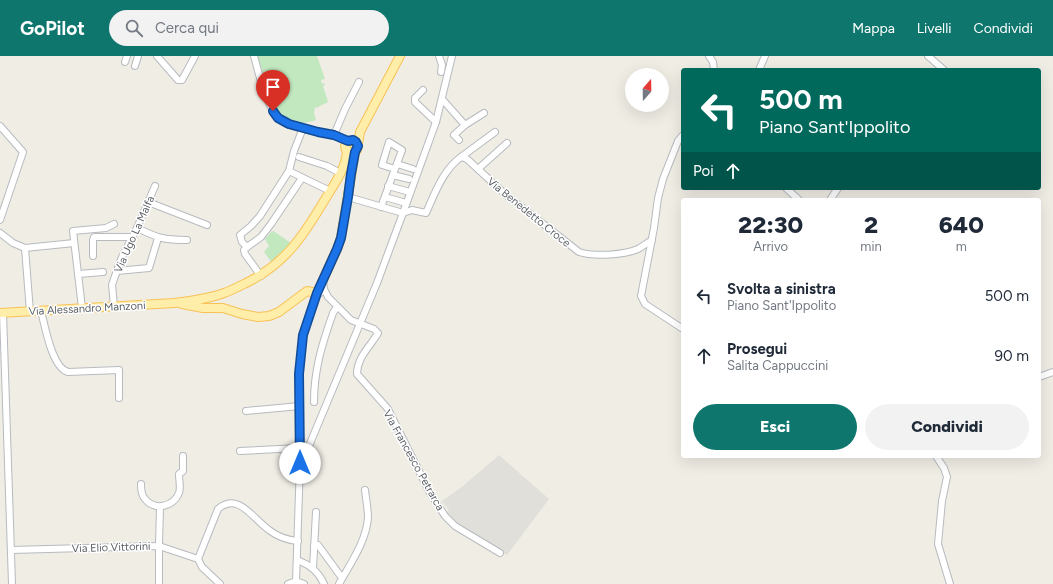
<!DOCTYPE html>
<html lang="it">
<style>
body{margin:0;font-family:Figtree,sans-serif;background:#f2f2f3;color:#1f2937;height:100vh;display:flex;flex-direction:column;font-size:15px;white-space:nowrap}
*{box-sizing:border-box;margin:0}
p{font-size:13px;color:#747a83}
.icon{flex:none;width:22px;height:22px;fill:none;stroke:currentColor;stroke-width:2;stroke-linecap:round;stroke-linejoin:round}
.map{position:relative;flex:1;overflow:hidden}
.side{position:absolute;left:681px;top:142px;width:360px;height:260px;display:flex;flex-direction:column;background:#fff;border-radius:4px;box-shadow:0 4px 16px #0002}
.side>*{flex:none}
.hud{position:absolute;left:681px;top:12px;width:360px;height:122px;border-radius:4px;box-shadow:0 4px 16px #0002;background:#00695c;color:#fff;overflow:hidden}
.needle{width:26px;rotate:20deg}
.tools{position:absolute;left:625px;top:12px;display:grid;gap:8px}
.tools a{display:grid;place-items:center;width:44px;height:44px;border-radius:50%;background:#fff;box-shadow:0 4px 16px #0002;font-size:20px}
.pin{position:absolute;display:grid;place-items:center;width:34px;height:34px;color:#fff;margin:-41px -17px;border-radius:50% 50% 50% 0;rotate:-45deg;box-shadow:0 0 4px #0007}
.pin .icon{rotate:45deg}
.me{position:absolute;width:44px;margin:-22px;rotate:0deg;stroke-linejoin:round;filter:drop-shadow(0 0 3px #0008)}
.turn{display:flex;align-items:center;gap:14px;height:84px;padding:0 12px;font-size:18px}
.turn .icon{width:52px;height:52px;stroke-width:2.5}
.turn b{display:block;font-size:28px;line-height:34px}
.then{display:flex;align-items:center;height:38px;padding:0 12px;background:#0003;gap:8px;font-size:15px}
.eta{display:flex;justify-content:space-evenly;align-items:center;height:68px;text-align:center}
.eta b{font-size:24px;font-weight:800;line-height:28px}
.button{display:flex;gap:8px;margin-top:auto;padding:8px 12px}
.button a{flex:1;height:46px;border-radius:24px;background:#0f766e;color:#fff;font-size:16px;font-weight:800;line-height:46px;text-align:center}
.button a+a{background:#f2f2f3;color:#1f2937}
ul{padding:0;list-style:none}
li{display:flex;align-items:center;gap:12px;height:60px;padding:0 12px}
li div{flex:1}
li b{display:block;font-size:15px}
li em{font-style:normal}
header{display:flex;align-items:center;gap:24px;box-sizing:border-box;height:56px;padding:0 20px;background:#0f766e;color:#fff}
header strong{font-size:19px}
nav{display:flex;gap:22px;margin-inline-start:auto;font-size:14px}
.search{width:280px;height:36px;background:#f2f2f3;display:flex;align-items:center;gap:10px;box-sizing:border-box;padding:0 14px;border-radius:22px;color:#747a83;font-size:15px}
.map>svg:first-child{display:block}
.industrial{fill:#e0dfd9}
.green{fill:#c2e8c0}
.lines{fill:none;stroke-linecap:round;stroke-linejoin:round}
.minor-casing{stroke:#b7bbbf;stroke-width:8}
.major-casing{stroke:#f8c256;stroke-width:10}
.minor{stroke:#fff;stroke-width:6}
.major{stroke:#ffedaa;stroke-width:8}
.route-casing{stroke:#114b97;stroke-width:10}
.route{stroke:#1a73e8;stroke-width:7}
.labels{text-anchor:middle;stroke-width:3;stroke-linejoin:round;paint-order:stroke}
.street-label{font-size:11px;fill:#5c6166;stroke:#fff}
</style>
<header>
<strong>GoPilot</strong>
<div class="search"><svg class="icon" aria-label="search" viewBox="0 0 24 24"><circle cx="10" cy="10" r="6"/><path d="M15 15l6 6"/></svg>Cerca qui</div>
<nav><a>Mappa</a><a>Livelli</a><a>Condividi</a></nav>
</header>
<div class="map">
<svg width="1053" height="528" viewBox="0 0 1053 528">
<rect width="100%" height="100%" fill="#f0ede5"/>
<path class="industrial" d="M 499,399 L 549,443 L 507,499 L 476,480 L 445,458 L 449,454 L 442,445 L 463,430 Z"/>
<g class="green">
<path d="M 257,0 L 317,0 L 325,23 L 321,24 L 322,28 L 324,27 L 325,29 L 323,30 L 328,46 L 316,52 L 315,51 L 314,57 L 316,64 C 285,74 278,59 269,33 C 265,22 261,11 257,0 Z"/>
<path d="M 272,175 L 275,176 L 291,187 L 272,207 L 264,196 L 269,190 L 265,183 Z"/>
</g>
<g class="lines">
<g class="minor-casing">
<g id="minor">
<path d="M 157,0 L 178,24 L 182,24 L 195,0"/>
<path d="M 254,0 C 260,21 267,60 289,69 C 309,76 329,77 349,85"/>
<path d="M 439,0 L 442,9 L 441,16"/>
<path d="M 709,0 L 713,6 L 714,14"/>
<path d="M 928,0 L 944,14"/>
<path d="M 125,6 L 127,0"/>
<path d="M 135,10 L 138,0"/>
<path d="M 759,14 L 765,0"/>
<path d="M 423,34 L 415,42 L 415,46 L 436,66"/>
<path d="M 442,43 L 465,69"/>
<path d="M 0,70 L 23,96 L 0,164"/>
<path d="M 334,79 L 345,53 L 359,26"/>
<path d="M 683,79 L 678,85 L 663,123 L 658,142 L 654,172 L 641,240 L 645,248 L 683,273"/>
<path d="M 459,84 L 454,79 L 465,69 L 484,57"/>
<path d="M 299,101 L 327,110 L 340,117"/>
<path d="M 461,101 L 495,76"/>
<path d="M 397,108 L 413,113"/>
<path d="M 478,113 L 507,87"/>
<path d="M 289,115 L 330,135"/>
<path d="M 393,119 L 409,123"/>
<path d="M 302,122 L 271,168 L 261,181 L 247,191 L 242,186 L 240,179 L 251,170 L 260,160 L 289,115 L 294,95 L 303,72"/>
<path d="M 388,130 L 410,136"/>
<path d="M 786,132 L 799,144"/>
<path d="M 348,141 L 403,157 L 412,154 L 426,157 C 435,137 443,114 461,101 L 467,103 L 506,139 L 579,196 C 594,201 624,199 638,193 C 643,190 647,187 652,184"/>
<path d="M 385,141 L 406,147"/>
<path d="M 830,144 L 838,132"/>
<path d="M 148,146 L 207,169"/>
<path d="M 381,151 L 402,94 L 389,86 L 382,109 L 395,113"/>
<path d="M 137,172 C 158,182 163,184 187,184"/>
<path d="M 0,177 L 13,187 L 25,192 L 74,187"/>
<path d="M 247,191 L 244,194 L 245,198 L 261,220"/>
<path d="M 25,192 L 30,256"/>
<path d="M 93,200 L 93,184 L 94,181 L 132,181"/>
<path d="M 117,215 L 149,212 L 158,182"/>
<path d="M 78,218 L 103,216"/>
<path d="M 323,225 L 324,233 L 328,241 L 351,264 L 374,273 L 378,277 C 370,291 357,301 357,318 L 388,353 L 429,435 L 445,460 L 455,470 L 500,497"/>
<path d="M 114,250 L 112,229 L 115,220 L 122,201 L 137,172 L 155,130"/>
<path d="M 82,252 L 73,175 L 106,172 L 114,168"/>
<path d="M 41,255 C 45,270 52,312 68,316 L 119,314 L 119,342"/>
<path d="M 3,257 L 12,528"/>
<path d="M 1039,321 L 1053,316"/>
<path d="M 314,346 C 314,314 322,288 333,257 L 337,251"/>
<path d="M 246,355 L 300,350"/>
<path d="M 240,395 L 300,392"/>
<path d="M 936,400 L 944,412 L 947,421 L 942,445 L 938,488 L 950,528"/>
<path d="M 300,407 L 306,397 L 377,227 L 403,157 L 436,66 L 452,0"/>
<path d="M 141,428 C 141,433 141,439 145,443 C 155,455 173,451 179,437 C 181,432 179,424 179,418 L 183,415 L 183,400"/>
<path d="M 314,490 L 318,489 L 342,522"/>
<path d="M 11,494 L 159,490 L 198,503 L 202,511 L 220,528"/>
<path d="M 198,503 L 218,453 C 238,435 254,464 269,474 C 278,481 287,484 298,485"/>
<path d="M 297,504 C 310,509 318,515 324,528"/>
<path d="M 313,512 L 316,456"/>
<path d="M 296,525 L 300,407 L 299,318 L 303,279 L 317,237 L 320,237"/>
<path d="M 159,528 L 159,490 L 160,451"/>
<path d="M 288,528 L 296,525 L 304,528"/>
<path d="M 339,528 C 350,508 366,486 368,462 C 368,453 366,443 365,434"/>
</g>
</g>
<g class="major-casing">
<g id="major">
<path d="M 358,88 L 355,85 L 349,85 L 345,90 L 346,94 L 351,97 L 357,94 L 360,76 L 400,0"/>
<path d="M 182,248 L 203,252 L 223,252 L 242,258 L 258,261 L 269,260 L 279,256 L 307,235 L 317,237 L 337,193 L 341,182 L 355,96"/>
<path d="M 0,257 L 174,247 C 191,245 208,243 224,237 C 231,235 237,231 244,228 C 284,209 302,182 324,145 C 333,130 346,113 347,95"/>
</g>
</g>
<use href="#minor" class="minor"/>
<use href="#major" class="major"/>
</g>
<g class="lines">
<g class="route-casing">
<path id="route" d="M 273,55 L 278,62 L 289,68 L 318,76 L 334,79 L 348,85 L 353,84 L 356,86 L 358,90 L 355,96 L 351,118 L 348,141 L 341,182 L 337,193 L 317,237 L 303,279 L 299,318 L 300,407"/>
</g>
<use href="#route" class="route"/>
</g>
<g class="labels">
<g class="street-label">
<text transform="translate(529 156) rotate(39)" y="4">Via Benedetto Croce</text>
<text transform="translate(134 178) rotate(-66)" y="4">Via Ugo La Malfa</text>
<text transform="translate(87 252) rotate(-3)" y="4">Via Alessandro Manzoni</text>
<text transform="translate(414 404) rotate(61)" y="4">Via Francesco Petrarca</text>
<text transform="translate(111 491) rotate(-2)" y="4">Via Elio Vittorini</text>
</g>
</g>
</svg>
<div class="tools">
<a><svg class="needle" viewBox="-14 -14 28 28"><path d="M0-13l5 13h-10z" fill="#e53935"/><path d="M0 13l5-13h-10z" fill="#747a83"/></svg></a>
</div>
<div class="pin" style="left:273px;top:55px;background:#d93025"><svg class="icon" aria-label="arrive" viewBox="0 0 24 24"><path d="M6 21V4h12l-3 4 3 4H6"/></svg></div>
<svg class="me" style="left:300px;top:407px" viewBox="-20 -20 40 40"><circle r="19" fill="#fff"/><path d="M0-13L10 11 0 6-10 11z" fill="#1a73e8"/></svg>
<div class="hud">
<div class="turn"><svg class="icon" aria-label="left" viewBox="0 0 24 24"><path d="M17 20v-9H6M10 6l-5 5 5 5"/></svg><div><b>500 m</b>Piano Sant'Ippolito</div></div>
<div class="then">Poi<svg class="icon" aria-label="ahead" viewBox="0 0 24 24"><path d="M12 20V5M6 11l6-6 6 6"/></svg></div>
</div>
<section class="side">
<div class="eta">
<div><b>22:30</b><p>Arrivo</p></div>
<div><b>2</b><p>min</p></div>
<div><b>640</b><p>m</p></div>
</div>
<ul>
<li><svg class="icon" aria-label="left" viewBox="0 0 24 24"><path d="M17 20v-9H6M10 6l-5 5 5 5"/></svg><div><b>Svolta a sinistra</b><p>Piano Sant'Ippolito</p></div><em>500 m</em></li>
<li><svg class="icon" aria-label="ahead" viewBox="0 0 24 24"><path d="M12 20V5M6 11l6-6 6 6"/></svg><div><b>Prosegui</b><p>Salita Cappuccini</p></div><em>90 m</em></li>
</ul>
<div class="button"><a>Esci</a><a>Condividi</a></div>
</section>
</div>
